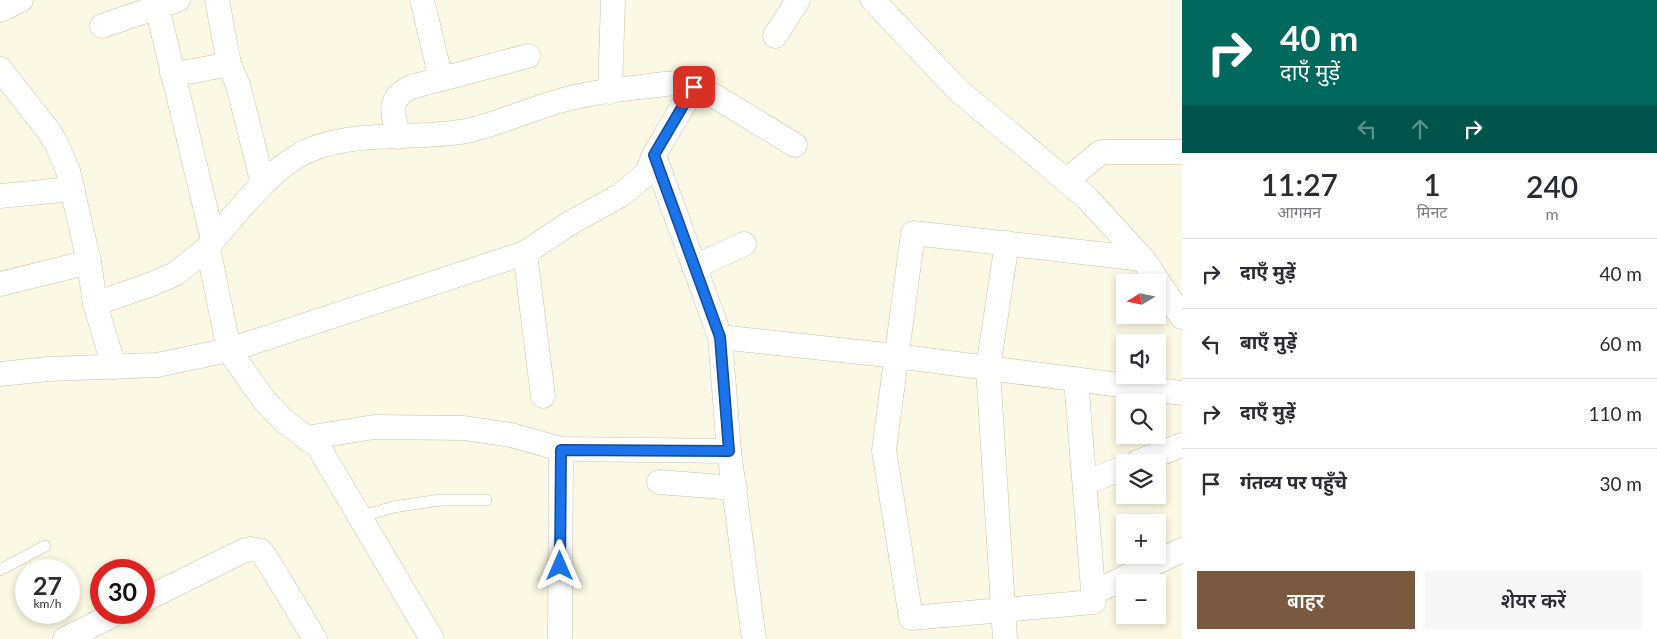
<!DOCTYPE html>
<html lang="hi">
<meta charset="utf-8">
<style>
body{margin:0;font-family:Lato,"Noto Sans Devanagari",sans-serif;background:#f7f7f7;color:#2b2b33;height:100vh;display:flex;flex-direction:column;font-size:19px;white-space:nowrap}
*{box-sizing:border-box;margin:0}
p{font-size:16px;color:#7c7c81}
.icon{flex:none;width:28px;height:28px;fill:none;stroke:currentColor;stroke-width:2;stroke-linecap:round;stroke-linejoin:round}
.map{position:relative;flex:1;overflow:hidden}
.details{display:flex;flex-direction:column;background:#fff;width:475px}
.details>*{flex:none}
.hud{background:#00695c;color:#fff;overflow:hidden}
.needle{width:32px;rotate:260deg}
.buttons{position:absolute;left:1116px;top:274px;display:grid;gap:10px}
.buttons a{display:grid;place-items:center;width:50px;height:50px;border-radius:0px;background:#fff;box-shadow:0 2px 8px #0003;font-size:25px}
.speed{position:absolute;left:15px;top:559px;display:flex;gap:10px;font-size:25px;font-weight:700;text-align:center}
.speed>*{display:grid;place-content:center;width:65px;height:65px;border-radius:50%;background:#fff;box-shadow:0 2px 8px #0003;line-height:1}
.speed small{font-size:12px;font-weight:400}
.speed .limit{border:8px solid #d22;background:#fff;color:#111}
.pin{position:absolute;display:grid;place-items:center;width:42px;height:42px;color:#fff;margin:-21px;border-radius:10px;box-shadow:0 2px 8px #0006}
.me{position:absolute;width:55px;margin:-28px;rotate:0deg;stroke-linejoin:round;filter:drop-shadow(0 0 4px #0008)}
.turn{display:flex;align-items:center;gap:18px;height:105px;padding:0 15px;font-size:22px}
.turn .icon{width:65px;height:65px;stroke-width:2.5}
.turn b{display:block;font-size:35px;line-height:42px}
.lanes{display:flex;align-items:center;height:48px;padding:0 15px;background:#0003;justify-content:center;gap:25px;direction:ltr}
.lanes .off{opacity:.35}
.eta{display:flex;justify-content:space-evenly;align-items:center;height:85px;text-align:center}
.eta b{font-size:30px;font-weight:600;line-height:35px}
.primary-button{display:flex;gap:10px;margin-top:auto;padding:10px 15px}
.primary-button a{flex:1;height:58px;border-radius:0px;background:#7b5940;color:#fff;font-size:20px;font-weight:600;line-height:58px;text-align:center}
.primary-button a+a{background:#f7f7f7;color:#2b2b33}
ul{padding:0;list-style:none}
li{display:flex;align-items:center;gap:15px;height:70px;padding:0 15px;border-top:1px solid #e1e1e2}
li div{flex:1}
li b{display:block;font-size:19px}
li em{font-style:normal}
main{display:flex;flex:1;min-height:0}
.map>svg:first-child{display:block}
.lines{fill:none;stroke-linecap:round;stroke-linejoin:round}
.service-casing{stroke:#ccc2ac;stroke-width:12}
.minor-casing{stroke:#ccc2ac;stroke-width:25}
.service{stroke:#fff;stroke-width:11}
.minor{stroke:#fff;stroke-width:24}
.route-casing{stroke:#114b97;stroke-width:12}
.route{stroke:#1a73e8;stroke-width:9}
</style>
<main>
<div class="map">
<svg width="1182" height="639" viewBox="0 0 1182 639">
<rect width="100%" height="100%" fill="#fbf8e5"/>
<g class="lines">
<g class="service-casing">
<g id="service">
<path d="M 360,517 L 393,507 L 440,500 L 486,500"/>
<path d="M 0,570 L 45,546"/>
</g>
</g>
<g class="minor-casing">
<g id="minor">
<path d="M 217,0 L 229,64"/>
<path d="M 422,0 L 441,79"/>
<path d="M 873,0 L 958,90 L 1087,198 L 1143,259 L 1182,317"/>
<path d="M 157,7 L 213,240 L 208,248 L 229,350 L 525,253 L 570,223 L 621,195 L 647,173 L 654,155"/>
<path d="M 0,10 L 21,0"/>
<path d="M 102,26 L 178,0"/>
<path d="M 775,36 L 798,0"/>
<path d="M 0,69 L 48,130 L 57,145 L 68,171 L 89,262 L 95,304 L 114,367"/>
<path d="M 172,73 L 194,71 L 229,64 L 238,85 L 263,184"/>
<path d="M 694,87 L 716,97 L 795,145"/>
<path d="M 610,92 L 613,0"/>
<path d="M 398,137 C 394,113 385,100 411,87 L 528,56"/>
<path d="M 1066,181 L 1101,152 L 1182,152"/>
<path d="M 0,196 L 73,189"/>
<path d="M 213,240 C 238,212 263,178 296,157 C 343,128 412,141 466,131 C 503,123 538,105 575,97 C 604,90 635,88 665,84 L 678,83 L 694,87 L 654,155 L 720,337 L 729,451 L 754,639"/>
<path d="M 525,253 L 543,396"/>
<path d="M 694,267 L 744,244"/>
<path d="M 0,284 L 89,262"/>
<path d="M 95,304 L 152,284 L 175,274 L 208,248"/>
<path d="M 720,337 L 896,356 L 1182,393"/>
<path d="M 0,374 L 48,369 L 157,365 L 229,350 L 264,400 L 284,421 L 318,446 L 432,639"/>
<path d="M 1076,379 L 1094,602 L 911,618 L 884,450 L 913,233 L 1143,259"/>
<path d="M 306,438 L 374,427 L 464,428 L 511,435 L 561,449 L 729,451"/>
<path d="M 1138,462 L 1182,445"/>
<path d="M 659,482 L 735,488"/>
<path d="M 1085,483 L 1125,467"/>
<path d="M 1093,593 L 1182,550"/>
<path d="M 144,600 L 243,551 L 251,549 L 261,551 L 271,566 L 315,639"/>
<path d="M 65,639 L 119,612"/>
<path d="M 560,639 L 561,449"/>
<path d="M 1005,639 L 988,368 L 1007,243"/>
</g>
</g>
<use href="#service" class="service"/>
<use href="#minor" class="minor"/>
</g>
<g class="lines">
<g class="route-casing">
<path id="route" d="M 560,566 L 561,450 L 729,451 L 720,337 L 654,155 L 694,87"/>
</g>
<use href="#route" class="route"/>
</g>
</svg>
<div class="buttons">
<a><svg class="needle" viewBox="-14 -14 28 28"><path d="M0-13l5 13h-10z" fill="#e53935"/><path d="M0 13l5-13h-10z" fill="#7c7c81"/></svg></a>
<a><svg class="icon" aria-label="sound" viewBox="0 0 24 24"><path d="M4 9h4l5-4v14l-5-4H4zM17 9q2 3 0 6"/></svg></a>
<a><svg class="icon" aria-label="search" viewBox="0 0 24 24"><circle cx="10" cy="10" r="6"/><path d="M15 15l6 6"/></svg></a>
<a><svg class="icon" aria-label="layers" viewBox="0 0 24 24"><path d="M12 4l9 5-9 5-9-5zM3 14l9 5 9-5"/></svg></a>
<a>+</a>
<a>−</a>
</div>
<div class="speed"><div>27<small>km/h</small></div><div class="limit">30</div></div>
<div class="pin" style="left:694px;top:87px;background:#d93025"><svg class="icon" aria-label="arrive" viewBox="0 0 24 24"><path d="M6 21V4h12l-3 4 3 4H6"/></svg></div>
<svg class="me" style="left:560px;top:566px" viewBox="-20 -20 40 40"><path d="M0-17L14 15 0 8-14 15z" fill="#1a73e8" stroke="#fff" stroke-width="4"/></svg>
</div>
<section class="details">
<div class="hud">
<div class="turn"><svg class="icon" aria-label="right" viewBox="0 0 24 24"><path d="M7 20v-9h11M14 6l5 5-5 5"/></svg><div><b>40 m</b>दाएँ मुड़ें</div></div>
<div class="lanes"><svg class="icon off" aria-label="left" viewBox="0 0 24 24"><path d="M17 20v-9H6M10 6l-5 5 5 5"/></svg><svg class="icon off" aria-label="ahead" viewBox="0 0 24 24"><path d="M12 20V5M6 11l6-6 6 6"/></svg><svg class="icon" aria-label="right" viewBox="0 0 24 24"><path d="M7 20v-9h11M14 6l5 5-5 5"/></svg></div>
</div>
<div class="eta">
<div><b>11:27</b><p>आगमन</p></div>
<div><b>1</b><p>मिनट</p></div>
<div><b>240</b><p>m</p></div>
</div>
<ul>
<li><svg class="icon" aria-label="right" viewBox="0 0 24 24"><path d="M7 20v-9h11M14 6l5 5-5 5"/></svg><div><b>दाएँ मुड़ें</b></div><em>40 m</em></li>
<li><svg class="icon" aria-label="left" viewBox="0 0 24 24"><path d="M17 20v-9H6M10 6l-5 5 5 5"/></svg><div><b>बाएँ मुड़ें</b></div><em>60 m</em></li>
<li><svg class="icon" aria-label="right" viewBox="0 0 24 24"><path d="M7 20v-9h11M14 6l5 5-5 5"/></svg><div><b>दाएँ मुड़ें</b></div><em>110 m</em></li>
<li><svg class="icon" aria-label="arrive" viewBox="0 0 24 24"><path d="M6 21V4h12l-3 4 3 4H6"/></svg><div><b>गंतव्य पर पहुँचे</b></div><em>30 m</em></li>
</ul>
<div class="primary-button"><a>बाहर</a><a>शेयर करें</a></div>
</section>
</main>
